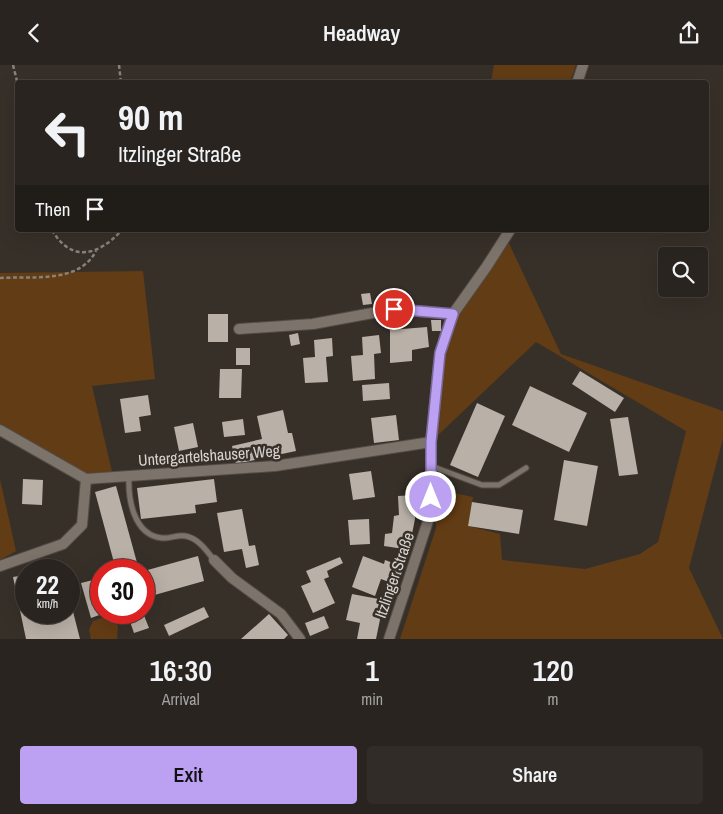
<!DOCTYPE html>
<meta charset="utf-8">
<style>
body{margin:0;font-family:"Archivo Narrow",sans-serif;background:#312c28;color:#f1f3f6;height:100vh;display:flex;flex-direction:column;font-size:19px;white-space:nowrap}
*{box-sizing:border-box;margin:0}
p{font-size:16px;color:#a5a4a4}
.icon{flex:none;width:28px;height:28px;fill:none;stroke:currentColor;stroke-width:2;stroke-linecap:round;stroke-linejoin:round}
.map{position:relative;height:574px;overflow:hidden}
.side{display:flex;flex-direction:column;background:#29241f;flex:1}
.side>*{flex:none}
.top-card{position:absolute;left:15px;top:15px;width:694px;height:152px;border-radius:5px;box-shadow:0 5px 20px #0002,0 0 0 1px #45413d;background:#29241f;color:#f1f3f6;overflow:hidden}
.controls{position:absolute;left:658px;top:182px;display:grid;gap:10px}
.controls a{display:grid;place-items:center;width:50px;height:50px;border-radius:5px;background:#29241f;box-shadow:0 5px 20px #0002,0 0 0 1px #45413d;font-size:25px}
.speed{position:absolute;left:15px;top:494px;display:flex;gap:10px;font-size:25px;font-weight:700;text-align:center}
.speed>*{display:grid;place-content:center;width:65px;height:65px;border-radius:50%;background:#29241f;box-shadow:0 5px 20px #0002,0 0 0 1px #45413d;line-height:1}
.speed small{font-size:12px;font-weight:400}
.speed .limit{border:8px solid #d22;background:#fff;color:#111}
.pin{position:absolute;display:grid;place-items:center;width:42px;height:42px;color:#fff;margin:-21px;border:2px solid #fff;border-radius:50%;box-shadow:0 1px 5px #0007}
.me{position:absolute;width:55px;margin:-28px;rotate:0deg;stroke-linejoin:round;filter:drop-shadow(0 0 4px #0008)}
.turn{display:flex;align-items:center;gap:18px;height:105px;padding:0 20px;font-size:22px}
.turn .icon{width:65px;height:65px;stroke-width:2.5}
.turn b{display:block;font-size:35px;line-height:42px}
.then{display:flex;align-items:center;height:48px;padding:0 20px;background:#0003;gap:10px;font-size:19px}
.eta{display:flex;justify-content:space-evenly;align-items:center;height:85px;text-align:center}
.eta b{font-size:30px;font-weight:600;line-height:35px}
.action{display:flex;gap:10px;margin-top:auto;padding:10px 20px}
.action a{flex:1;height:58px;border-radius:5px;background:#bca0f2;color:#111;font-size:20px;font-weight:600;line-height:58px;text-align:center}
.action a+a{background:#312c28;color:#f1f3f6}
header{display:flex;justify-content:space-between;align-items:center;height:65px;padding:0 20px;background:#29241f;font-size:22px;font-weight:600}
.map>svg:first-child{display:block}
.green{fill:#623c14}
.building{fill:#b9b0a7}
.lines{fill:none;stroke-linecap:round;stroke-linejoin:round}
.service-casing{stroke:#524c46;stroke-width:7}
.minor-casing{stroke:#524c46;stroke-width:12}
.path{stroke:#88827c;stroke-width:2.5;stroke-dasharray:4 2.5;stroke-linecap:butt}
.service{stroke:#7c736b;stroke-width:5}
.minor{stroke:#7c736b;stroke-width:10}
.route-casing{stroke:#7a689d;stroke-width:12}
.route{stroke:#bca0f2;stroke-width:9}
.labels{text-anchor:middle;stroke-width:5;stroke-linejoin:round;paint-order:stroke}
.street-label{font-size:16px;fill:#d8d3ce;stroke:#373029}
</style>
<header><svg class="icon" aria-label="back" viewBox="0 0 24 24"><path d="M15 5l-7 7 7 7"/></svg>Headway<svg class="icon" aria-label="share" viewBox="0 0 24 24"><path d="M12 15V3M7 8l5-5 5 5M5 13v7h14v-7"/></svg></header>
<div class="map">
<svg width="723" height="574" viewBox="0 0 723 574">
<rect width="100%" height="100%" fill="#373029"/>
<g class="green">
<path d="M 494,0 L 576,0 L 570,17 L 491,17 Z"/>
<path d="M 506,172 L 561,289 L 723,346 L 723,373 L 689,503 L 723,574 L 400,574 L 436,463 L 435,424 L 473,432 L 468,461 L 500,469 L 502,495 L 585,504 L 640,489 L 658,477 L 686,366 L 536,277 L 435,373 L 427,371 L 439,269 Z"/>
<path d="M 143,206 L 155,314 L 92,321 L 113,411 L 86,414 L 0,365 L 0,208 Z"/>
<path d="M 0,414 L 16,486 L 0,495 Z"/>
<path d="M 107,551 L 118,561 L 117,574 L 91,574 L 89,565 L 93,556 Z"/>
</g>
<g class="building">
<path d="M 370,228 L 372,239 L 363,240 L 361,229 Z"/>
<rect x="208" y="249" width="20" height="28"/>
<path d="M 431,255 L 441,255 L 441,266 L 432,266 Z"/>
<path d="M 427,262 L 429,282 L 412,285 L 412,296 L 390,298 L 390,265 Z"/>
<path d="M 298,268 L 300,279 L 291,281 L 289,270 Z"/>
<path d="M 379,270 L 381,288 L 374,289 L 375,314 L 353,316 L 351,291 L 363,290 L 362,272 Z"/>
<path d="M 332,273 L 333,291 L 326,292 L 328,317 L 305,318 L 303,293 L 315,292 L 314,275 Z"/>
<rect x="236" y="283" width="14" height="17"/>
<path d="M 220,304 L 242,304 L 241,333 L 219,333 Z"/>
<path d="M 580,306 L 624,333 L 615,347 L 572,319 Z"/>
<path d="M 389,318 L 390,334 L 363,336 L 362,320 Z"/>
<path d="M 530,321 L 587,348 L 569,387 L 512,360 Z"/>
<path d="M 148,330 L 151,350 L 139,352 L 141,366 L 125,368 L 120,334 Z"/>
<path d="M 477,338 L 505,351 L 478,412 L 450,400 Z"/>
<path d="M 283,345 L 288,368 L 292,368 L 296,386 L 236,399 L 232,381 L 262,374 L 257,351 Z"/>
<path d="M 396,350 L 399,375 L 374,378 L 371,353 Z"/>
<path d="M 628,352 L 638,409 L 619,411 L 610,354 Z"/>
<path d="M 243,354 L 245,370 L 224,372 L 222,357 Z"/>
<path d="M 193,358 L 198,382 L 179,386 L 174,362 Z"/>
<path d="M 564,395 L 598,401 L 587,461 L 554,455 Z"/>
<path d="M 371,406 L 375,432 L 353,435 L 349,409 Z"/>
<path d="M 23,414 L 43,415 L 42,440 L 22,439 Z"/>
<path d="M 214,414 L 217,437 L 195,440 L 196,448 L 141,454 L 137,423 Z"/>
<path d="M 116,421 L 139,505 L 116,505 L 95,427 Z"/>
<path d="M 414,430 L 415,454 L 411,474 L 405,473 L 404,484 L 384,481 L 385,469 L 392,468 L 394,451 L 399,450 L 398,431 Z"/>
<path d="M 472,437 L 523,445 L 519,469 L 468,461 Z"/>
<path d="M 242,444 L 249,481 L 255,480 L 259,500 L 246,503 L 242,484 L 224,487 L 217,448 Z"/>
<path d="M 369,454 L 370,479 L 350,480 L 348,455 Z"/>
<path d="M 198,491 L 204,516 L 144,533 L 144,506 Z"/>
<path d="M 363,491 L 384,499 L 385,495 L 404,502 L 397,520 L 381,514 L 375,531 L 352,522 Z"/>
<path d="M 340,492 L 343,498 L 327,506 L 329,512 L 324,514 L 335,538 L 313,548 L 301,521 L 311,517 L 306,506 Z"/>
<path d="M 26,510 L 26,548 L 69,548 L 69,531 L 80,574 L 26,574 L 13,512 Z"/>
<path d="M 93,515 L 102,549 L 91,553 L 81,518 Z"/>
<path d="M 352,529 L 384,535 L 376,574 L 357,574 L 360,558 L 346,555 Z"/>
<path d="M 204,542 L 209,552 L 169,571 L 164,560 Z"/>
<path d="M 127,548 L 143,548 L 149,563 L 134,568 Z"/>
<path d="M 269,549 L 288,570 L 284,574 L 241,574 Z"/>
<path d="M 324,551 L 329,563 L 310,571 L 305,558 Z"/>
</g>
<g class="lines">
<g class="service-casing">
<g id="service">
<path d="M 431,401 L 482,420 L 499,420 L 526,403"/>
<path d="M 129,411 C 128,433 133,470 162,473 C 171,474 180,468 189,472 C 199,475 207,486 214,495"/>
</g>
</g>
<g class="minor-casing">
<g id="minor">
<path d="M 577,18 L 583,0"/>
<path d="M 239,264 L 313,259 L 394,244 L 453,249"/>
<path d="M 0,365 L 86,414 L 275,401 L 431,377"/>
<path d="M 214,495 L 232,513 L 281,549 L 300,574"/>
<path d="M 0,501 L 63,479 L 82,460 L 86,414"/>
<path d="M 389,574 L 431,447 L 431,377 L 440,288 L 453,249 L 487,201 L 510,165"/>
</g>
</g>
<g class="path">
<path d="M 13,0 L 18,20"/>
<path d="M 119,0 L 121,18"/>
<path d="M 52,165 C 72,199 99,190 122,165"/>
<path d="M 0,213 C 31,211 79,219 96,186"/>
</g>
<use href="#service" class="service"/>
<use href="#minor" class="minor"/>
</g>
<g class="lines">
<g class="route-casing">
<path id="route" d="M 394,244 L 453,249 L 440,288 L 431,377 L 431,432"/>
</g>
<use href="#route" class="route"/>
</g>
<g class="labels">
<g class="street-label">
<text transform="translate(209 390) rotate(-4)" y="6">Untergartelshauser Weg</text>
<text transform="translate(394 510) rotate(-71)" y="6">Itzlinger Straße</text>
</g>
</g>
</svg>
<div class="controls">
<a><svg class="icon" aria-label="search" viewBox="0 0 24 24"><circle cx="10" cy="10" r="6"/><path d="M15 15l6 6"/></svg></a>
</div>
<div class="speed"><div>22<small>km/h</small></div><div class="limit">30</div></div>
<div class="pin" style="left:394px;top:244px;background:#d93025"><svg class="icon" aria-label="arrive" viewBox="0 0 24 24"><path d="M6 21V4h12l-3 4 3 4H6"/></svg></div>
<svg class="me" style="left:431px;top:432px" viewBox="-20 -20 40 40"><circle r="17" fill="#bca0f2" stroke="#fff" stroke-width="3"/><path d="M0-11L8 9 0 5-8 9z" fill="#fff"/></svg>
<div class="top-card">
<div class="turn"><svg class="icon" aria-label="left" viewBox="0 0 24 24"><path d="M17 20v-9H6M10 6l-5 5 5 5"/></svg><div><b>90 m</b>Itzlinger Straße</div></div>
<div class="then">Then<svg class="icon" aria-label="arrive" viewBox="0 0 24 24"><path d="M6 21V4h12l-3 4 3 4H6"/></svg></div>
</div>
</div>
<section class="side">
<div class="eta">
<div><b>16:30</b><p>Arrival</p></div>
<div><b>1</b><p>min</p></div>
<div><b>120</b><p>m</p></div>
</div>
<div class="action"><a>Exit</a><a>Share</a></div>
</section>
